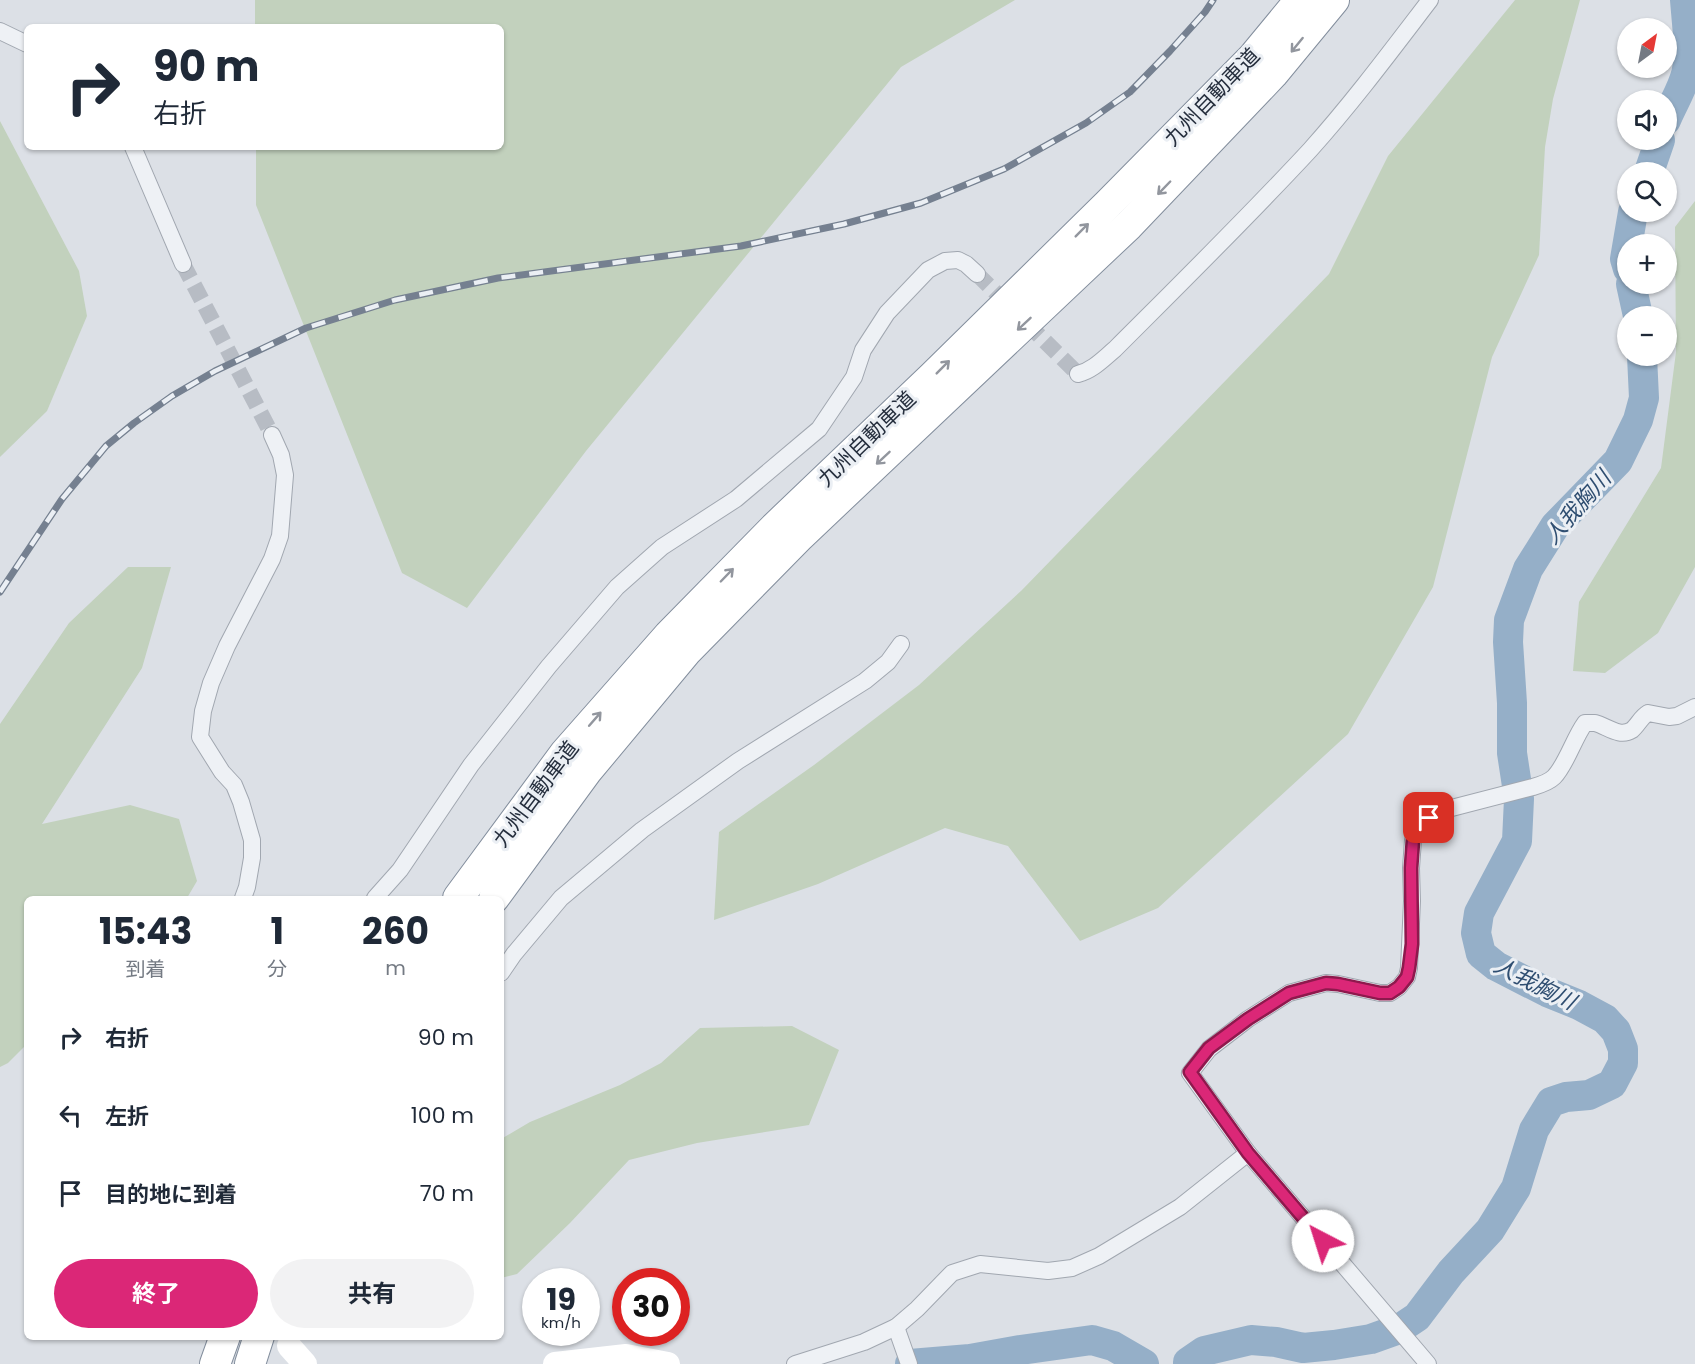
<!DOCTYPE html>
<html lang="ja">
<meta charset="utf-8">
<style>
body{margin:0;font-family:Poppins,"Noto Sans JP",sans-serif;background:#f2f2f3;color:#1f2937;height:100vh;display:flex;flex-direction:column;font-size:22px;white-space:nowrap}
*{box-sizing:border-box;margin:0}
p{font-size:20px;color:#747a83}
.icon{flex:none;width:33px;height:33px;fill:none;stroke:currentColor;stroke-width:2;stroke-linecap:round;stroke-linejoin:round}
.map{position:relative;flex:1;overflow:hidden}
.panel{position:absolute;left:24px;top:896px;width:480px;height:444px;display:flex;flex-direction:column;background:#fff;border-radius:9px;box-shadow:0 2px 4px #0004}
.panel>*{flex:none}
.banner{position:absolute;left:24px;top:24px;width:480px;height:126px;border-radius:9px;box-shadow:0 2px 4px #0004;background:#fff;color:#1f2937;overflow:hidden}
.needle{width:39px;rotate:32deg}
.tools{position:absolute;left:1617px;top:18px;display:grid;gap:12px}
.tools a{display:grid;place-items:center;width:60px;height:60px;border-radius:50%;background:#fff;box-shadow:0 2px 4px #0004;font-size:30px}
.speed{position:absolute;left:522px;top:1268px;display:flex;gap:12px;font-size:30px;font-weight:700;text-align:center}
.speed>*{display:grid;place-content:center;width:78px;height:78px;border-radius:50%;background:#fff;box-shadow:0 2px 4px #0004;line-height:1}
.speed small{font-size:15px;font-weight:400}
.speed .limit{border:9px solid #d22;background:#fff;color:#111}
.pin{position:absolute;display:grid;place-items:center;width:51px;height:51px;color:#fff;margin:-26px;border-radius:12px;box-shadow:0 3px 9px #0006}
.me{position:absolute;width:66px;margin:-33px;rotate:320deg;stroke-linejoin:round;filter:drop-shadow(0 0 4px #0008)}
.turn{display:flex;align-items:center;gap:21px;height:126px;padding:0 30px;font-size:27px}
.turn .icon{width:78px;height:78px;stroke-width:2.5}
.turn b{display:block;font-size:42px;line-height:51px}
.eta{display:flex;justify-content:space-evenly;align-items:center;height:102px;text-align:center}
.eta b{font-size:36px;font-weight:700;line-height:42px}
.button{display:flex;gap:12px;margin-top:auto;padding:12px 30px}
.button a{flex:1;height:69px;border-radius:36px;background:#db2777;color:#fff;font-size:24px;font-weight:700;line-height:69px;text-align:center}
.button a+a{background:#f2f2f3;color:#1f2937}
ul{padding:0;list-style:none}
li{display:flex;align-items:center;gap:18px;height:78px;padding:0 30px}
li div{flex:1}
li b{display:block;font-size:22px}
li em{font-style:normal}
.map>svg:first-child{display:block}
.green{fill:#c2d1bd}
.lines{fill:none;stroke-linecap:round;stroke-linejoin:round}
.river{stroke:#95afc8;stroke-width:30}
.street-tunnel{stroke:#b7bcc4;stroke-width:16;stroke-dasharray:16 8;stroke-linecap:butt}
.street-casing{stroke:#a1a7b0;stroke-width:18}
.highway-casing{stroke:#838e9d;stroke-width:32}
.street{stroke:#eef1f5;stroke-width:16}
.secondary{stroke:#fff;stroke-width:24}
.highway{stroke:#fff;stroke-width:30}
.rail-casing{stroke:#758090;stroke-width:7}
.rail{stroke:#ebeff4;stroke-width:4.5;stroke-dasharray:14;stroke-linecap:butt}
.oneway{stroke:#92969e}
.route-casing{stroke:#8e194d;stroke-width:15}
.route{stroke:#db2777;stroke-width:10}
.labels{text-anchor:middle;stroke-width:6;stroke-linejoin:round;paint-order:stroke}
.street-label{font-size:21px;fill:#252e3d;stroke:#ebeff4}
.water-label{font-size:22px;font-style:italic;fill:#2f4e71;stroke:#ebeff4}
</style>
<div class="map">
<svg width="1695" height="1364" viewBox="0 0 1695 1364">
<rect width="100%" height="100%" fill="#dce0e6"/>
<g class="green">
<path d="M 255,0 L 1015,0 L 901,67 L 586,451 L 467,608 L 402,573 L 256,205 L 256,147 L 501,147 L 501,27 L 255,27 Z"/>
<path d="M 1515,0 L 1580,0 L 1553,99 L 1545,147 L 1539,255 L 1492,357 L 1433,587 L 1348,734 L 1158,908 L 1080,941 L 1008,846 L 945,828 L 818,884 L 714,920 L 719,832 L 814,765 L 919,685 L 1022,590 L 1329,274 L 1388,156 Z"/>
<path d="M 0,121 L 79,271 L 87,316 L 47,411 L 0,457 Z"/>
<path d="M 1695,201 L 1695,567 L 1658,633 L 1605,673 L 1573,671 L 1579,602 L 1661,468 L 1676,352 L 1675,227 Z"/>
<path d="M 128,567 L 171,567 L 142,668 L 42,824 L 130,805 L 179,819 L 197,881 L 187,898 L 27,898 L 27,1044 L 8,1063 L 0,1067 L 0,724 L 69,623 Z"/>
<path d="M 792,1026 L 839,1050 L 809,1125 L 697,1143 L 629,1160 L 570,1223 L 517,1274 L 501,1278 L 501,1139 L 530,1122 L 620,1085 L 661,1063 L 700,1028 Z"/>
</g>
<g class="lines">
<g class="river">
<path d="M 1666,120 C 1679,90 1694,73 1686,39 L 1688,35 L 1685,0"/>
<path d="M 1649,172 L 1660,140"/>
<path d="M 1628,269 L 1625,259 L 1633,212"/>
<path d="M 1631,284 L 1638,316"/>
<path d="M 910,1364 L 970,1359 L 1020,1350 L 1092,1340 L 1113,1346 L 1144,1364"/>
<path d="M 1188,1364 L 1188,1362 L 1204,1351 L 1251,1340 L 1276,1342 L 1303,1348 L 1334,1345 L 1371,1339 L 1399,1329 L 1417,1317 L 1451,1272 L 1490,1230 L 1516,1188 L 1534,1130 L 1551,1102 L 1566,1097 L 1589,1095 L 1612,1084 L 1623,1063 L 1623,1049 L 1616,1031 L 1605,1019 L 1579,1005 L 1547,992 L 1496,966 L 1481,954 L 1476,933 L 1479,913 L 1517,841 L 1519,799 L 1512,753 L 1512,703 L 1508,642 L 1509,620 L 1528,569 L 1555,526 L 1618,461 L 1638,420 L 1644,398 L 1642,356"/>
</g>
<g class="street-tunnel">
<path d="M 183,264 L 272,435"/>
<path d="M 977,274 L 1078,374"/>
</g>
<g class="street-casing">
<g id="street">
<path d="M 0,31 L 27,44"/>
<path d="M 133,147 L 183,264"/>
<path d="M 1078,374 C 1093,370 1103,359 1115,349 C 1181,283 1247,218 1310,150 C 1353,102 1391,51 1430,0"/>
<path d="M 243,898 L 247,887 L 252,858 L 252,840 L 241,802 L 234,785 L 222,772 L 200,737 L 203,711 L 211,683 L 227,646 L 272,559 L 280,536 L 285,475 L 281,455 L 272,435"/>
<path d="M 375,898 L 400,870 L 471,765 L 549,666 L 617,587 L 662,547 L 736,499 L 819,429 L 854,377 L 863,350 L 887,313 L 928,270 L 945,261 L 958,260 L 966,264 L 977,274"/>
<path d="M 501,973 L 514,954 L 561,898 L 642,830 L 738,761 L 865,681 L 888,662 L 901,644"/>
<path d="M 1248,1153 L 1190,1073 L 1209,1049 L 1248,1019 L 1289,993 L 1326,983 L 1338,984 L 1380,993 L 1390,993 L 1399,987 L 1407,977 L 1409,968 L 1412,901 L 1411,868 L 1413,840 L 1416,831 L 1429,818 L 1440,811 L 1533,787 C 1540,785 1549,782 1554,777 C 1566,765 1574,738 1585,723 C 1587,723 1593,723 1595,723 C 1607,726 1619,738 1632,730 C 1638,725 1641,717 1648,713 L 1669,717 L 1677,716 L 1695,707"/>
<path d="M 896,1327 L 909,1364"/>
<path d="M 795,1364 L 864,1342 L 896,1327 L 917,1309 L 952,1273 L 980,1264 L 1048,1271 L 1072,1268 L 1099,1256 L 1180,1207 L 1248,1153 L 1428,1364"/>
</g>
</g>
<g class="highway-casing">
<g id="highway">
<path d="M 458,898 L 565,753 L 669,635 L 776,526 L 933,376 L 1108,204 L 1253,57 L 1300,0"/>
<path d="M 494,898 L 587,771 L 687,651 L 800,536 L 1129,225 L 1273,74 L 1334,0"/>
<path d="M 215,1364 L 225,1336"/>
<path d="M 250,1364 L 259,1336"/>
</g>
</g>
<use href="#street" class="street"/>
<g class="secondary">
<path d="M 289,1346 L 305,1364"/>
<path d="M 555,1364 L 626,1356 L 668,1364"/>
</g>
<use href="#highway" class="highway"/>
<g class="rail-casing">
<path id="rail" d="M 0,592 L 62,499 L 106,446 L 134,423 L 172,396 L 215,371 L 306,328 L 395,300 L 498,278 L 741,246 L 844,224 L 921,203 L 1004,169 L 1086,123 L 1130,92 L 1170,51 L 1205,12 L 1213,0"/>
</g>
<use href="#rail" class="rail"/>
</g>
<defs><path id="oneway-shaft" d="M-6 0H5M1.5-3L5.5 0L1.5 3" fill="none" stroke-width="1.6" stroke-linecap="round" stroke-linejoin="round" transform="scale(1.5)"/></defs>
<g class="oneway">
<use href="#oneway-shaft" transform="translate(1297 45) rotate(129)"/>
<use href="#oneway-shaft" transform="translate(1164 188) rotate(134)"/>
<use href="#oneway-shaft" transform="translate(1082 230) rotate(-45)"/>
<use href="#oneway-shaft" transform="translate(1024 324) rotate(137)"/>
<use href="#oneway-shaft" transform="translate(943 367) rotate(-45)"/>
<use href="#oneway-shaft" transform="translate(883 458) rotate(137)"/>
<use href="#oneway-shaft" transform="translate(727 575) rotate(-46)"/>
<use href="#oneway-shaft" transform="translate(595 719) rotate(-49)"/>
</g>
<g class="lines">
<g class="route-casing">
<path id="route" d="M 1323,1241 L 1248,1153 L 1190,1072 L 1209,1048 L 1248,1019 L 1289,993 L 1326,983 L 1338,984 L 1380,993 L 1390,993 L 1399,987 L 1407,977 L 1409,968 L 1412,944 L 1411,868 L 1413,840 L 1416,831 L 1429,818"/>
</g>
<use href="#route" class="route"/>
</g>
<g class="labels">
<g class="street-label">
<text transform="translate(1212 97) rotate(-46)" y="7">九州自動車道</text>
<text transform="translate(867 439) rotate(-44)" y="7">九州自動車道</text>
<text transform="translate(536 794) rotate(-53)" y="7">九州自動車道</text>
</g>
<g class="water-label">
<text transform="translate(1577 507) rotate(-49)" y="8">人我胸川</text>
<text transform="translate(1535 983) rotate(27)" y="8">人我胸川</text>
</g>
</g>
</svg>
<div class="tools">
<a><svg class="needle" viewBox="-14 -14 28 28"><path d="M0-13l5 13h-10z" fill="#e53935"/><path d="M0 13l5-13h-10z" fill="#747a83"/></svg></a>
<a><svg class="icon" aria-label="sound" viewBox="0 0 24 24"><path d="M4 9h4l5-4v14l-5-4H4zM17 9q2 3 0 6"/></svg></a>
<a><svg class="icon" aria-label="search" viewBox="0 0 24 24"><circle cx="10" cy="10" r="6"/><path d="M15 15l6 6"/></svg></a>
<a>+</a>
<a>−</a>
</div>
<div class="speed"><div>19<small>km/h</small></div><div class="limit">30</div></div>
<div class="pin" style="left:1429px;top:818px;background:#d93025"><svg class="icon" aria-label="arrive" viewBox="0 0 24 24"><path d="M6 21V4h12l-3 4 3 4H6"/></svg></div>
<svg class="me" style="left:1323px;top:1241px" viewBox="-20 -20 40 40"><circle r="19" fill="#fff"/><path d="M0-13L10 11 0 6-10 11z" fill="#db2777"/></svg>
<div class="banner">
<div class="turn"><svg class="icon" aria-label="right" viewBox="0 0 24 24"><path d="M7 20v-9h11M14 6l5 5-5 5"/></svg><div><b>90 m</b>右折</div></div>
</div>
<section class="panel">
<div class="eta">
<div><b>15:43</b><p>到着</p></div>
<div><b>1</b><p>分</p></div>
<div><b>260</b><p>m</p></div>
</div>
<ul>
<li><svg class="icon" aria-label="right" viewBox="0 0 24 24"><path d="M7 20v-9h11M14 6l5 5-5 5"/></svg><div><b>右折</b></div><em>90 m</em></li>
<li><svg class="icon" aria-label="left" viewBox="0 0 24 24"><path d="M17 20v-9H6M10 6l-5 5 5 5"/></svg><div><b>左折</b></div><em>100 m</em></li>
<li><svg class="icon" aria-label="arrive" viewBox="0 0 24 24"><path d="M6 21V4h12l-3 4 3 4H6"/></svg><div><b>目的地に到着</b></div><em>70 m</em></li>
</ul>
<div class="button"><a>終了</a><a>共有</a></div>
</section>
</div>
